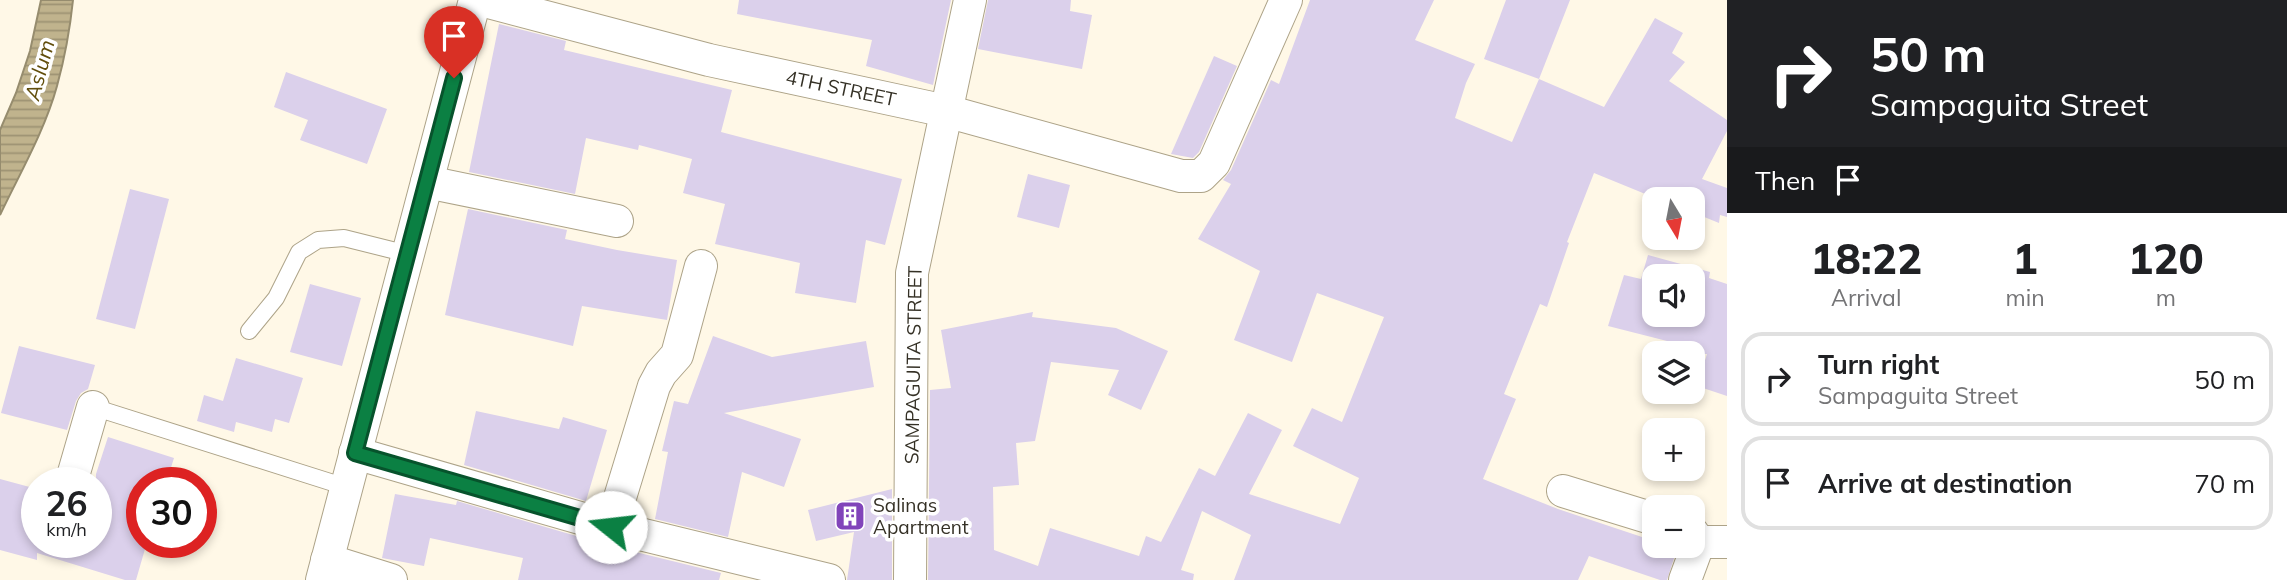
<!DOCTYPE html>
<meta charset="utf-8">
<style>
body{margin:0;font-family:Mulish,sans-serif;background:#f6f6f6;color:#202124;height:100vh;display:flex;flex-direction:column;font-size:26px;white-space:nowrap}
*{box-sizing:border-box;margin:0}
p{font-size:23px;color:#757577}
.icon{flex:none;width:38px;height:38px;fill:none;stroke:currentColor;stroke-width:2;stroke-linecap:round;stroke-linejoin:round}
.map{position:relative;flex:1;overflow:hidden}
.details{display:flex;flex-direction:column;background:#fff;width:560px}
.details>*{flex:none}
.banner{background:#202124;color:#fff;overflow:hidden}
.needle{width:46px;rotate:170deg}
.fabs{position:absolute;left:1642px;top:187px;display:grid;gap:14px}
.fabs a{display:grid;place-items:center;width:63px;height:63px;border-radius:14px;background:#fff;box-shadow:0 4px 10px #0003;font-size:35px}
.speed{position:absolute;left:21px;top:467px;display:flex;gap:14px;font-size:35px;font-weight:700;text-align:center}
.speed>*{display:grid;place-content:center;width:91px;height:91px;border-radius:50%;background:#fff;box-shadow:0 4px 10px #0003;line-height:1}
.speed small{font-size:18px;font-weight:400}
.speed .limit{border:10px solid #d22;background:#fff;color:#111}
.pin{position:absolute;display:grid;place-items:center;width:60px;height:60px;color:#fff;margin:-72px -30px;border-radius:50% 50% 50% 0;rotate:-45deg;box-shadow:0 0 7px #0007}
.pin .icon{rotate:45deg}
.me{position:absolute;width:77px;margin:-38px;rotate:286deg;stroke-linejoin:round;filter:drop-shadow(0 0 5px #0008)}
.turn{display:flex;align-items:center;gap:24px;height:147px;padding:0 28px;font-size:32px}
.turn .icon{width:91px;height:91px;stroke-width:2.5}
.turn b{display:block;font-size:49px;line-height:60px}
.then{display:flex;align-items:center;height:66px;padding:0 28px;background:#0003;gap:14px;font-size:26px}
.eta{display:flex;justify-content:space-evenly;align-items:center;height:119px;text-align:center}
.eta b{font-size:42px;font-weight:800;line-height:49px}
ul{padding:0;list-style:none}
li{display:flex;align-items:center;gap:21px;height:94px;margin:0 14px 10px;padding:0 14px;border:4px solid #e0e0e0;border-radius:21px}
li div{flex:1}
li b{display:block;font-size:26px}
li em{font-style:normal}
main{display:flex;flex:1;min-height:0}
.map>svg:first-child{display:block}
.water{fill:url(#water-rules);stroke:#968c6e;stroke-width:2}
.building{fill:#dbd0eb;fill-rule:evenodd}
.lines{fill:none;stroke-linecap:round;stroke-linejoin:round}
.lane-casing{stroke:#ada388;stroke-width:18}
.street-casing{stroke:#ada388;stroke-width:34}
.lane{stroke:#fff;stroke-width:16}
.street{stroke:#fff;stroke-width:32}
.route-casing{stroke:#07532c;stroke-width:18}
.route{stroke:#0b8043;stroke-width:12}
.labels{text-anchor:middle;stroke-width:7;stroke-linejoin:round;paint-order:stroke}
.street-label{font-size:19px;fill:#343025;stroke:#fff}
.poi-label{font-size:19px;fill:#343025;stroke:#fff;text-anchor:start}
.water-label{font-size:21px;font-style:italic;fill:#624e0c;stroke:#fff}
</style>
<main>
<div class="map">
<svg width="1727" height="580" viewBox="0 0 1727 580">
<defs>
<pattern id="water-rules" width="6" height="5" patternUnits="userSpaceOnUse" patternTransform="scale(1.75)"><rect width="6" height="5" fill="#c0b38d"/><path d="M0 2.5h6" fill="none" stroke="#9d9273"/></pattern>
</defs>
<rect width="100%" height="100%" fill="#fff8e7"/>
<path class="water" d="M 41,0 L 73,0 C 70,29 65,57 57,86 C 45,130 20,173 0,215 L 0,130 L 16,93 L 30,51 Z"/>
<g class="building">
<path d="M 739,0 L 951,0 L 933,85 L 866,66 L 872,40 L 737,14 Z"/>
<path d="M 988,0 L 1071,0 L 1070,11 L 1092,15 L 1082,69 L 978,49 Z"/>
<path d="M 1310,0 L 1434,0 L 1415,40 L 1475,64 L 1466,83 L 1455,118 L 1512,142 L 1539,79 L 1604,107 L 1655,18 L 1683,33 L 1672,53 L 1685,62 L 1669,81 L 1727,120 L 1727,131 L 1702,179 L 1727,188 L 1727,217 L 1720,215 L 1719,223 L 1692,212 L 1692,200 L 1660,200 L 1594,173 L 1567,242 L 1569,243 L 1547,307 L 1540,304 L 1504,394 L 1516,399 L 1483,479 L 1558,509 L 1654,541 L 1654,546 L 1669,546 L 1677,549 L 1667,580 L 1660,580 L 1589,556 L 1578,580 L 1234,580 L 1251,535 L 1202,511 L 1181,570 L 1194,574 L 1193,580 L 928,580 L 930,390 L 951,388 L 941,330 L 1033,312 L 1032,317 L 1116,328 L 1168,351 L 1141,410 L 1108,395 L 1119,370 L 1051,362 L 1035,441 L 1016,443 L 1019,485 L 993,487 L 994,550 L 1038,566 L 1050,528 L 1139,556 L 1146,536 L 1161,542 L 1199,468 L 1215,476 L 1248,413 L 1282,430 L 1249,494 L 1340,524 L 1359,478 L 1293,446 L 1312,408 L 1342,422 L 1384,317 L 1317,293 L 1292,362 L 1234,340 L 1260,271 L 1198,239 L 1231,184 L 1223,180 L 1231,170 L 1271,80 L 1279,84 Z"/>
<path d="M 1506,0 L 1570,0 L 1539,79 L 1484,59 Z"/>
<path d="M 499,24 L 566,41 L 564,50 L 732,90 L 721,132 L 902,179 L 885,245 L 866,240 L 856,303 L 795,293 L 800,263 L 715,244 L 725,204 L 683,193 L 692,159 L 639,145 L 638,150 L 586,138 L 575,194 L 469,172 Z"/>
<path d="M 1214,56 L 1237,66 L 1199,152 L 1193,158 L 1171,154 Z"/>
<path d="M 286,72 L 387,109 L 367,164 L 300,140 L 308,120 L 274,107 Z"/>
<path d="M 1028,174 L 1070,185 L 1059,228 L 1017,217 Z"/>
<path d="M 130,189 L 169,199 L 135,329 L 96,319 Z"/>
<path d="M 468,209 L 567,230 L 565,239 L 617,250 L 677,260 L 667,320 L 582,306 L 573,346 L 445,315 Z"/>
<path d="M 1648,255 L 1710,272 L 1709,278 L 1727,284 L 1727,396 L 1697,386 L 1707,354 L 1663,354 L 1667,341 L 1608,326 L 1624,275 L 1641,279 ZM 1654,276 L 1692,276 L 1692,315 L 1654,315 Z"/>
<path d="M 310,284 L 361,298 L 342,366 L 290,352 Z"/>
<path d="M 713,336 L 772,357 L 866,341 L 874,387 L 724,413 L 801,439 L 784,487 L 742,472 L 728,537 L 655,519 L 668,452 L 662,451 L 674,401 L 688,404 Z"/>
<path d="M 19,346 L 95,365 L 88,389 L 81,393 L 76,401 L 67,430 L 1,413 Z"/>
<path d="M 236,358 L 303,378 L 289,423 L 275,419 L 272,432 L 236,422 L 234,432 L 197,421 L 204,395 L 223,401 Z"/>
<path d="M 476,411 L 559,429 L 563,417 L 607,430 L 586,501 L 464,465 Z"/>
<path d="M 108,437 L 174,458 L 166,483 L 142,483 L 142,542 L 147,542 L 136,580 L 125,580 L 37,553 L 37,560 L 0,550 L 0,479 L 37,489 L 37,542 L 96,542 L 96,474 Z"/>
<path d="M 892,489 L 892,580 L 847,580 L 854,532 L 816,541 L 808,510 Z"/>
<path d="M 395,494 L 456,505 L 457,501 L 607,545 L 721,573 L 719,580 L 518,580 L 523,558 L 430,538 L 424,566 L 382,558 Z"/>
</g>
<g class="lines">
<g class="lane-casing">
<g id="lane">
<path d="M 249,331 L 276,298 L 299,252 L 318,240 L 344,238 L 408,254"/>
<path d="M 93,407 L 346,487"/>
</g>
</g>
<g class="street-casing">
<g id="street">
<path d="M 481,0 L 709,60 L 946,111 L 1181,176 L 1201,176 L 1214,163 L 1286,0"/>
<path d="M 427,182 L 617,221"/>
<path d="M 355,453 L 611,527 L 829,580"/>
<path d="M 71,483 L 93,407"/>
<path d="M 1563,491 L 1654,519"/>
<path d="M 611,527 L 654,386 L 661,373 L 677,355 L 701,266"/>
<path d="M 1699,542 L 1727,542"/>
<path d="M 327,560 L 391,580"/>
<path d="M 322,580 L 475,0"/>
<path d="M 910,580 L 912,273 L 970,0"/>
<path d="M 1685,580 L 1699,542 L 1692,532"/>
</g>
</g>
<use href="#lane" class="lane"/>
<use href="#street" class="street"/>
</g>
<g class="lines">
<g class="route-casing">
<path id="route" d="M 454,78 L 355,453 L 611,527"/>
</g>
<use href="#route" class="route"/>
</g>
<defs>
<g id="building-square" transform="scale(1.575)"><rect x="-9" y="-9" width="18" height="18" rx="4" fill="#8144ba" stroke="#fff"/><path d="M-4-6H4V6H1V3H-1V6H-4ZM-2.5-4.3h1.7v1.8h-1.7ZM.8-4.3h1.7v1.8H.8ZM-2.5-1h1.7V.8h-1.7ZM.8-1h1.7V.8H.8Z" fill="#fff"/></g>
</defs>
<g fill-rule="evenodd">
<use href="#building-square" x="850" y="516"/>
</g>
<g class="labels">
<g class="street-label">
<text transform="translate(841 88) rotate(12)" y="7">4TH STREET</text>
<text transform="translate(913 365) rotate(-89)" y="7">SAMPAGUITA STREET</text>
</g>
<g class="poi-label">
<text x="873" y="512">Salinas<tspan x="873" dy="22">Apartment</tspan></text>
</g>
<g class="water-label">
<text transform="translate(40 70) rotate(-75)" y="7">Aslum</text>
</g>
</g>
</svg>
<div class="fabs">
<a><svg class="needle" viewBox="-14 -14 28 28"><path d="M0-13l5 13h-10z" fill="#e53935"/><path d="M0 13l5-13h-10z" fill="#757577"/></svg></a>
<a><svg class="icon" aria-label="sound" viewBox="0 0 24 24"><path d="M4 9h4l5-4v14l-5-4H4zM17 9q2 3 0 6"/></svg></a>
<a><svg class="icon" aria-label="layers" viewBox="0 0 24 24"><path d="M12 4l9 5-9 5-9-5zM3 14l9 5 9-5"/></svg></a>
<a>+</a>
<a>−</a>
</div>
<div class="speed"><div>26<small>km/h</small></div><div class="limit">30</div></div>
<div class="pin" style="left:454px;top:78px;background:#d93025"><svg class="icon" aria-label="arrive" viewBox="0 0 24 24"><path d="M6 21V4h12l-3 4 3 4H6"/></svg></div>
<svg class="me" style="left:611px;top:527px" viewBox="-20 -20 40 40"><circle r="19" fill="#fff"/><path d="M0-13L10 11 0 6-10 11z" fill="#0b8043"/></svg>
</div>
<section class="details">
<div class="banner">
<div class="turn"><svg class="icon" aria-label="right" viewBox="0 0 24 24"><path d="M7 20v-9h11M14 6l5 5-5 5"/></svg><div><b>50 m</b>Sampaguita Street</div></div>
<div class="then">Then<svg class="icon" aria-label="arrive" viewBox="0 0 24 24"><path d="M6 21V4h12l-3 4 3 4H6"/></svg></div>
</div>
<div class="eta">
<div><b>18:22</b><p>Arrival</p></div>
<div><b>1</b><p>min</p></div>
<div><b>120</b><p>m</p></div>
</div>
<ul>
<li><svg class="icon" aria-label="right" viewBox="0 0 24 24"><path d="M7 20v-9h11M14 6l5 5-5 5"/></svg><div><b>Turn right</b><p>Sampaguita Street</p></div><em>50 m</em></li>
<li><svg class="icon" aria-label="arrive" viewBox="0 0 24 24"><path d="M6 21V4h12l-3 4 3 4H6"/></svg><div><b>Arrive at destination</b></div><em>70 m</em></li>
</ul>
</section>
</main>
